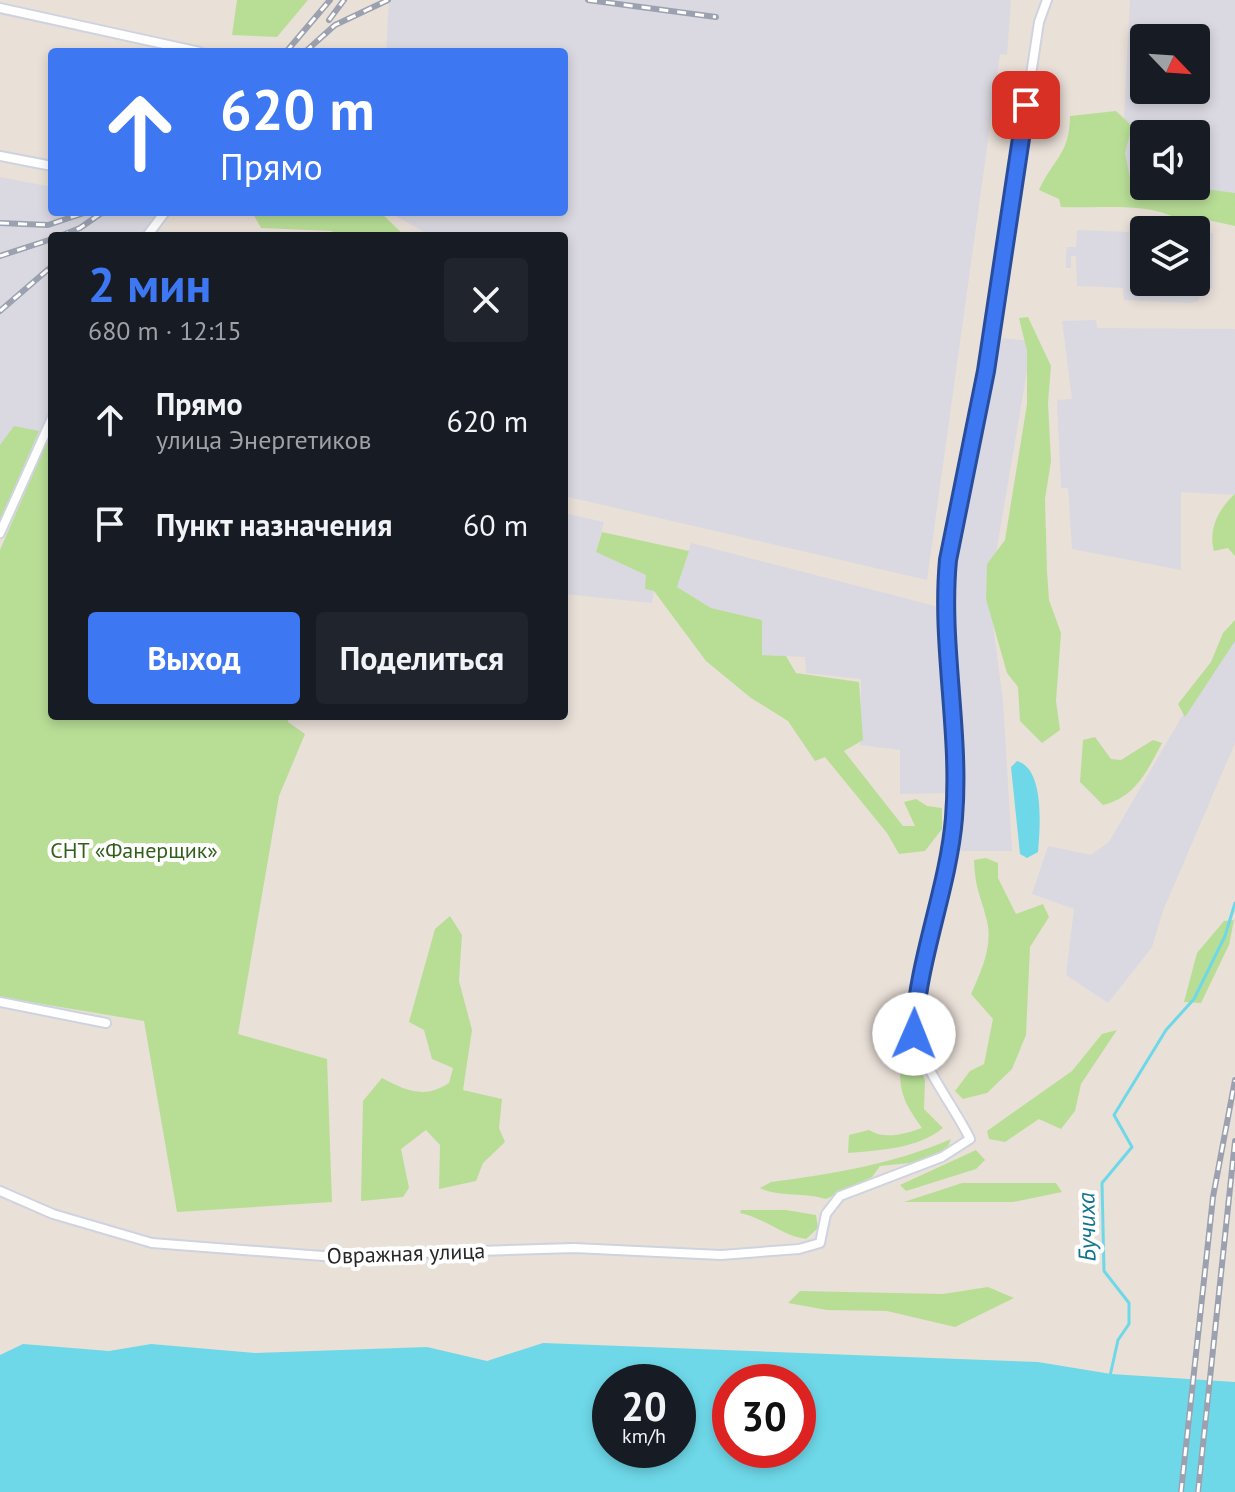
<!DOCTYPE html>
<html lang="ru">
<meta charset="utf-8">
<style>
body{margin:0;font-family:"PT Sans",sans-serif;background:#20242c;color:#f1f3f6;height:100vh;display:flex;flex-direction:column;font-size:30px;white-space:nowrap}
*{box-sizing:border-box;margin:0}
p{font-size:26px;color:#9ea1a6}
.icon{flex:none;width:44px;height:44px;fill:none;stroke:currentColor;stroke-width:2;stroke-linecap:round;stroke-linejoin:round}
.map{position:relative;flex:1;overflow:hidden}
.details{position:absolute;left:48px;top:232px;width:520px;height:488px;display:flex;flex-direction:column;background:#171b24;border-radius:8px;box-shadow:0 4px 12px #0003}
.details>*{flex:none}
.guide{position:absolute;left:48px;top:48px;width:520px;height:168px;border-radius:8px;box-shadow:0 4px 12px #0003;background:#3d77f1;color:#fff;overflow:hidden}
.needle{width:52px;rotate:115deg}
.fabs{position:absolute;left:1130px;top:24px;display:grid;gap:16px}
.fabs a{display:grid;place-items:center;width:80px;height:80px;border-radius:8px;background:#171b24;box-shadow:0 4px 12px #0003;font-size:40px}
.speed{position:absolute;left:592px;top:1364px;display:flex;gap:16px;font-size:40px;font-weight:700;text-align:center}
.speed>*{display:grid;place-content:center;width:104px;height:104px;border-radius:50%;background:#171b24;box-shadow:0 4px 12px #0003;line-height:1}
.speed small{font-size:20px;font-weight:400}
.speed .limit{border:12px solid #d22;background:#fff;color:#111}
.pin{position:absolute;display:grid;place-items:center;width:68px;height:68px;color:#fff;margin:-34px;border-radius:16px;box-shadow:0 4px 12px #0006}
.me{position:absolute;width:88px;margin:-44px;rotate:1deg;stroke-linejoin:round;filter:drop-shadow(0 0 6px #0008)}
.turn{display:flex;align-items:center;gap:28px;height:168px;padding:0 40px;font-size:36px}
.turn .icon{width:104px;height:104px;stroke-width:2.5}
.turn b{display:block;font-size:56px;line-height:68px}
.round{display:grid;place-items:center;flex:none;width:84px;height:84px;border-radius:8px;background:#20242c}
.overview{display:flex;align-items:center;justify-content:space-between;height:136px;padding:0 40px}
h1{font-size:48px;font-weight:700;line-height:60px;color:#3d77f1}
.action{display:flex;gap:16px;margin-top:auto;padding:16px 40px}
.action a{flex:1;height:92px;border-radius:8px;background:#3d77f1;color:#fff;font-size:32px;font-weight:700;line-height:92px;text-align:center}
.action a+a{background:#20242c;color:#f1f3f6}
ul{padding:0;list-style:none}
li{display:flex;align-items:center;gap:24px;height:104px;padding:0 40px}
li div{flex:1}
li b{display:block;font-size:30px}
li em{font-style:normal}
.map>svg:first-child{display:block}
.industrial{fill:#dad9e1;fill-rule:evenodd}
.green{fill:#b8de96}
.water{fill:#6ed8e8;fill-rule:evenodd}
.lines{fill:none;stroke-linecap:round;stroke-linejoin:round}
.stream{stroke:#6ed8e8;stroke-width:3}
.street-casing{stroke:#ced3df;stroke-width:12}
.street{stroke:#fff;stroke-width:8}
.rail-casing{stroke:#9ca1b0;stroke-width:6}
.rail{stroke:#fff;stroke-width:3;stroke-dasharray:9;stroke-linecap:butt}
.route-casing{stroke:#284d9d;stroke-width:20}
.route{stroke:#3d77f1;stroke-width:14}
.labels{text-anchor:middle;stroke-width:8;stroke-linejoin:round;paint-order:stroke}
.park-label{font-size:22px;fill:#325f1c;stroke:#fff}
.street-label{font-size:22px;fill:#272727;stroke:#fff}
.water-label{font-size:24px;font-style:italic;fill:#12758f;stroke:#fff}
</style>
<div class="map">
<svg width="1235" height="1492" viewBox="0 0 1235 1492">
<rect width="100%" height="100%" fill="#e9e0d8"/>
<g class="industrial">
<path d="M 389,0 L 1011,0 L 1007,55 L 1000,54 L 927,580 L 564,496 L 564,236 L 431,236 L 389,212 L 564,212 L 564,52 L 386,52 Z"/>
<path d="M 1130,0 L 1235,0 L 1235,213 L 1120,193 ZM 1144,38 L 1196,38 L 1196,90 L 1144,90 ZM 1144,134 L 1196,134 L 1196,186 L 1144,186 Z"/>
<path d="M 0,177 L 52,187 L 52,212 L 161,214 L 143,236 L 52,236 L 52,406 L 0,520 Z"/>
<path d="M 1130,222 L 1162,223 L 1162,230 L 1144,230 L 1144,282 L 1196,282 L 1196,233 L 1213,233 L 1212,288 L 1203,288 L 1198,301 L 1191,303 L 1124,300 L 1123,288 L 1077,286 L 1076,256 L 1071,256 L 1071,268 L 1066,268 L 1066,255 L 1067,247 L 1076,247 L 1077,230 L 1129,232 Z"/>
<path d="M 1096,320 L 1097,328 L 1235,329 L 1235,495 L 1181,492 L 1181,570 L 1072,549 L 1068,488 L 1061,488 L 1057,400 L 1072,399 L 1062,321 Z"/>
<path d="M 1002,338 L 1032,341 L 989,595 L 1003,701 L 1012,851 L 959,851 L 948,590 L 966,482 Z"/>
<path d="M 564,513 L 604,522 L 596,552 L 647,575 L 654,591 L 652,603 L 564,594 Z"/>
<path d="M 691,543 L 943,608 L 947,793 L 900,794 L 900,750 L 860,745 L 861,679 L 806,673 L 805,657 L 762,655 L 762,620 L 711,608 L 677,587 Z"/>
<path d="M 1235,625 L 1235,743 L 1163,911 L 1152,947 L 1108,1003 L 1066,975 L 1074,909 L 1032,894 L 1048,846 L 1091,855 L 1109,842 Z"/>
</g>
<g class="green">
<path d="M 237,0 L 308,0 L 277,37 L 232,35 Z"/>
<path d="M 1116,111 L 1132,126 L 1125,153 L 1131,184 C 1152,185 1167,192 1188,196 L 1197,188 L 1235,193 L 1235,226 L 1194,217 L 1180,221 C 1153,201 1095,209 1061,207 L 1059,199 L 1039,190 C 1053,159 1070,154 1070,116 Z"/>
<path d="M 252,212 L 380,212 L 405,236 L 336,236 L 332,231 L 261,228 Z"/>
<path d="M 1028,317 L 1051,366 L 1048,403 L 1051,461 L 1045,499 L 1047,572 L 1049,600 L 1061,633 L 1056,701 L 1060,730 L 1042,743 L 1020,721 L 1018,687 L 1007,673 L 986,599 L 987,564 L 1005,540 L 1027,404 L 1027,351 L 1019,318 Z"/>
<path d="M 14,426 L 39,431 L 0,520 L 0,445 Z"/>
<path d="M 52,430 L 52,716 L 289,716 L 288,722 L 305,734 L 279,796 L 238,1034 L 327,1059 L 332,1202 L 177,1212 L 144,1021 L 0,997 L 0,550 Z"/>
<path d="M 1235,494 L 1235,556 L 1228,548 L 1214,551 C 1208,529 1219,508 1235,494 Z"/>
<path d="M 602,532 L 689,551 L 677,587 L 711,608 L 762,620 L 762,655 L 786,656 L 796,673 L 859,682 L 863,740 L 844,751 L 903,826 L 915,826 L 904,802 L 916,799 L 927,806 L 942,808 L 942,829 L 925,851 L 899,854 L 887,833 L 825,757 L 815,761 L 788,721 L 751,698 L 706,661 L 654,591 L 645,589 L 646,575 L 596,552 Z"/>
<path d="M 1235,620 L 1235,641 L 1185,717 L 1178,704 L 1211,662 L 1223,633 Z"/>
<path d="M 1095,737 L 1111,759 L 1121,760 L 1153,740 L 1162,743 C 1147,771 1136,797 1103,805 L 1080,782 L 1083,740 Z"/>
<path d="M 986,858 L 998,863 L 998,878 L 1016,914 L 1043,904 L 1049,917 L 1030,947 L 1026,1035 L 1012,1069 L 987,1093 L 963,1099 L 955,1091 L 970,1071 L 984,1064 L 993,1019 L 971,994 C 981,972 993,946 987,921 C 981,896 975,889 974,860 Z"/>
<path d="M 450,916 L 462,935 L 459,981 L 472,1030 L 463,1090 L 502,1099 L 499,1128 L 505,1142 L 483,1163 L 476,1181 L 439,1189 L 440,1145 L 426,1130 L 401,1149 L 409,1188 L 403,1197 L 361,1201 L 363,1101 L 382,1078 C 406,1091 425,1099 449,1083 L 453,1068 L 432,1059 L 424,1030 L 409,1022 L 435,929 Z"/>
<path d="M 1234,920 L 1229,945 L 1201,1003 L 1184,1002 L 1197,953 L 1224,921 Z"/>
<path d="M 1117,1030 L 1081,1084 L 1075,1111 L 1061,1129 L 1039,1119 L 1005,1142 L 989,1139 L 987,1131 L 1072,1071 L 1102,1034 Z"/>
<path d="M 916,1061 L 925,1080 L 924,1109 L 943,1128 C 917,1149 881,1150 848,1153 L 849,1135 L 869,1130 C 885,1140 905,1134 922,1128 C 909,1109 901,1099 900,1075 Z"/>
<path d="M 951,1139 L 947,1149 L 919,1162 L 880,1166 L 872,1177 L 826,1199 C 804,1192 779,1197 760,1188 L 771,1182 C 832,1174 894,1164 951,1139 Z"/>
<path d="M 976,1150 L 985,1160 L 976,1169 L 906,1191 L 900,1185 Z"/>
<path d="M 962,1183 L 1056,1183 L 1062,1192 L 1013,1202 L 904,1202 Z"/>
<path d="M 741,1210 L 786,1210 L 816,1215 L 818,1228 L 806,1239 C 782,1236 765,1218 740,1213 Z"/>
<path d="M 988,1287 L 1014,1298 L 955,1327 L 887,1311 L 827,1310 L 788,1303 L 800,1291 L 943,1294 Z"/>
</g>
<g class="water">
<path d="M 1017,761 C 1045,769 1040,827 1038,852 L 1027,858 L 1020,854 L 1011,767 Z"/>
<path d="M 543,1343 L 1038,1362 L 1111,1374 L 1235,1382 L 1235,1492 L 0,1492 L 0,1355 L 23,1344 L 109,1351 L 151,1344 L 255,1353 L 427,1347 L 487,1361 ZM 610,1382 L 678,1382 L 678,1450 L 610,1450 ZM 730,1382 L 798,1382 L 798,1450 L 730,1450 Z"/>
</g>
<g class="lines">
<path class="stream" d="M 1110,1376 L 1118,1340 L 1129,1324 L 1129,1303 L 1104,1271 L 1102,1183 L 1132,1147 L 1114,1115 L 1166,1030 L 1194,999 L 1225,936 L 1235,903"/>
<g class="street-casing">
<g id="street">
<path d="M 0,8 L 200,52"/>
<path d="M 0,156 L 52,166"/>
<path d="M 147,236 L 165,212"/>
<path d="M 0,533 L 52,418"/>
<path d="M 0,1002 L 106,1023"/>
<path d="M 0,1191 L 53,1214 L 152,1243 L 323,1256 L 574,1248 L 721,1255 L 799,1249 L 820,1243 L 826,1214 L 840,1196 L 942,1157 L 970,1139 C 957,1111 917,1059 915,1031 C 909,960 951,886 954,816 C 958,731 940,642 948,560 L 986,371 L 1039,22 L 1047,0"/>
</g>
</g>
<use href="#street" class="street"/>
<g class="rail-casing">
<g id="rail">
<path d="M 588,0 L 716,17"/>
<path d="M 329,20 L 344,0"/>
<path d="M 286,52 L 330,0"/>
<path d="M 305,52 L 335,25 L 388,0"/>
<path d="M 0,223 L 48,225 L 87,212"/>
<path d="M 60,236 L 80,228 L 103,212"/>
<path d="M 0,256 L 52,239"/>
<path d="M 0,311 L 52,266"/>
<path d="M 1181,1492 L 1213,1197 L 1235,1080"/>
<path d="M 1198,1492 L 1235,1141"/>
</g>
</g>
<use href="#rail" class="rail"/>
</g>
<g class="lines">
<g class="route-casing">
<path id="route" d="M 914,1034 C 917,960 948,890 954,818 C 961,732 940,645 948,560 L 986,371 L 1026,105"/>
</g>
<use href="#route" class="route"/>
</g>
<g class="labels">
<g class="park-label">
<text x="134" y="858">СНТ «Фанерщик»</text>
</g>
<g class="street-label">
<text transform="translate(406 1253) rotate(-2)" y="8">Овражная улица</text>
</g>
<g class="water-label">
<text transform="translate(1087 1227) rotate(-91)" y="8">Бучиха</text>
</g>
</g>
</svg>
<div class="fabs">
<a><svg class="needle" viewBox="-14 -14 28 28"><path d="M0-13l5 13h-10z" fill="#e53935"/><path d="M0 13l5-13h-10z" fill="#9ea1a6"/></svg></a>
<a><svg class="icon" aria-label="sound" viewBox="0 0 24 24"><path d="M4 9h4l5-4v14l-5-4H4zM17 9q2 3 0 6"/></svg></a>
<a><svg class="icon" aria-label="layers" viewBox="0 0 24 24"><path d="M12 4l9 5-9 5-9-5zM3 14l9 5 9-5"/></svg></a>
</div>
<div class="speed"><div>20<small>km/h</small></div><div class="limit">30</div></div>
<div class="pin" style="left:1026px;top:105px;background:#d93025"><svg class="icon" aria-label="arrive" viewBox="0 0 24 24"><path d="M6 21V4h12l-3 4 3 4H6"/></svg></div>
<svg class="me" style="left:914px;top:1034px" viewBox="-20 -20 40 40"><circle r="19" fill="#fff"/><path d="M0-13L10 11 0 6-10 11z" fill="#3d77f1"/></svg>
<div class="guide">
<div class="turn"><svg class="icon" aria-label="ahead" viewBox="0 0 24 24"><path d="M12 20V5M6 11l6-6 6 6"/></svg><div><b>620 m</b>Прямо</div></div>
</div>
<section class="details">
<div class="overview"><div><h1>2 мин</h1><p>680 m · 12:15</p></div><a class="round"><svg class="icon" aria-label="close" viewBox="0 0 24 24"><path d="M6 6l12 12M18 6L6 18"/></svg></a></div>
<ul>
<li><svg class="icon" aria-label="ahead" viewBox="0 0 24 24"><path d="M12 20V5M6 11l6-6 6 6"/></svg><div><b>Прямо</b><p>улица Энергетиков</p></div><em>620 m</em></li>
<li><svg class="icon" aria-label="arrive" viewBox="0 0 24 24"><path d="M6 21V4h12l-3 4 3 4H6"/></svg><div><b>Пункт назначения</b></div><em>60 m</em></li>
</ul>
<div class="action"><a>Выход</a><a>Поделиться</a></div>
</section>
</div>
